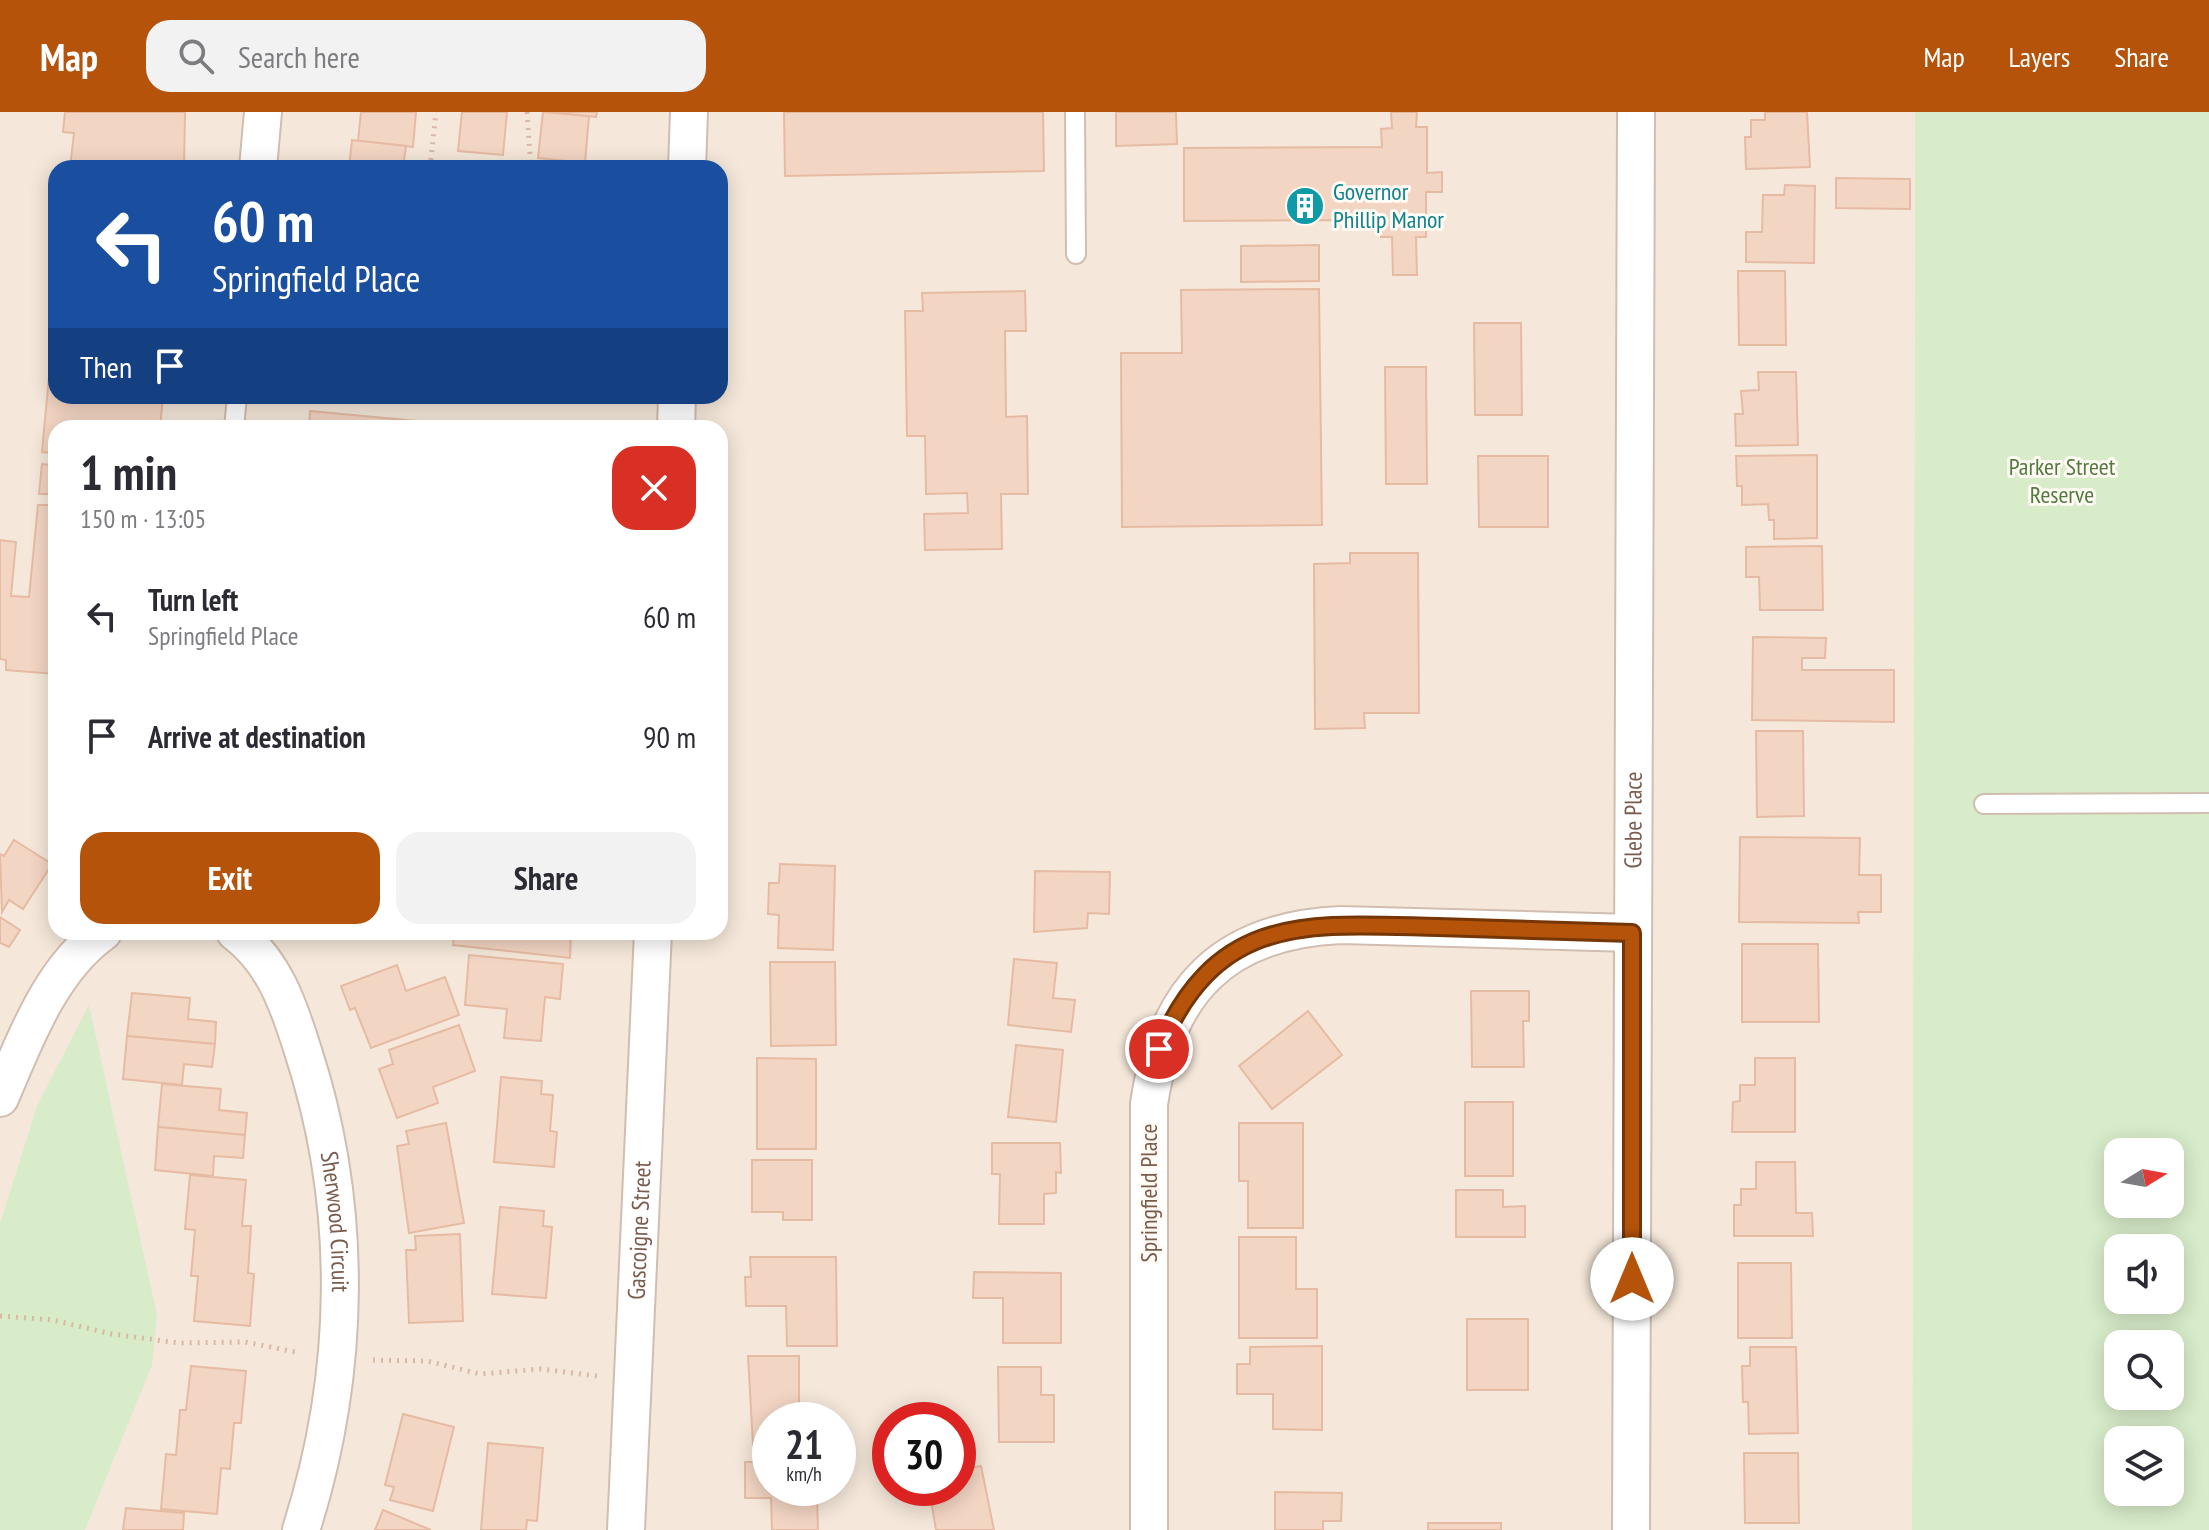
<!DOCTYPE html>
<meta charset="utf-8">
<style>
body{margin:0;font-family:"PT Sans Narrow",sans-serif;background:#f2f2f3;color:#2b2b33;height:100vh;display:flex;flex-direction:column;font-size:30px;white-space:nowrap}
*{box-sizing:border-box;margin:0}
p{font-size:26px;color:#7c7c81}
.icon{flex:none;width:44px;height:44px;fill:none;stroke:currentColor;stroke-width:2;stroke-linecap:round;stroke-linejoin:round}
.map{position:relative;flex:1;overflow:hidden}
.drawer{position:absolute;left:48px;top:308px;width:680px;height:520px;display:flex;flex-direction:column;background:#fff;border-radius:24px;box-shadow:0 4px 20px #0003}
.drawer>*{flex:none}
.guide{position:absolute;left:48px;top:48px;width:680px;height:244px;border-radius:24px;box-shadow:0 4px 20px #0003;background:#1a4fa0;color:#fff;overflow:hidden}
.needle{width:52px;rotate:79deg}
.buttons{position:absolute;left:2104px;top:1026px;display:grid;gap:16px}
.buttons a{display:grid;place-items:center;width:80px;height:80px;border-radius:16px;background:#fff;box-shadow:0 4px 20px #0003;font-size:40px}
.speed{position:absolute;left:752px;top:1290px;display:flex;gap:16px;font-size:40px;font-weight:700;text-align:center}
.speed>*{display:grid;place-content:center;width:104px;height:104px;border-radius:50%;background:#fff;box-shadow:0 4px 20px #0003;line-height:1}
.speed small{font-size:20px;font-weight:400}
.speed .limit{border:12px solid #d22;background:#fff;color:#111}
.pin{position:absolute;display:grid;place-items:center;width:68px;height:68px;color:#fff;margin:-34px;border:4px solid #fff;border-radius:50%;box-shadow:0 2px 8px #0007}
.me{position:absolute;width:88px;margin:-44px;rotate:0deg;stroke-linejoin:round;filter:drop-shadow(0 0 6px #0008)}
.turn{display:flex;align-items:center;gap:28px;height:168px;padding:0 32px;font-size:36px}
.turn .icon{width:104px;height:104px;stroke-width:2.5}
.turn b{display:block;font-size:56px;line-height:68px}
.then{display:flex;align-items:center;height:76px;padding:0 32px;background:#0003;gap:16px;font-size:30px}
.round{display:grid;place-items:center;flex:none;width:84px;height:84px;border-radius:24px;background:#f2f2f3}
.overview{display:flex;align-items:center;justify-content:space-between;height:136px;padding:0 32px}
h1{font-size:48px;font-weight:600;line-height:60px}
.button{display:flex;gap:16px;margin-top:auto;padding:16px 32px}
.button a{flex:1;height:92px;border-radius:24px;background:#b45309;color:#fff;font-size:32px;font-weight:600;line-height:92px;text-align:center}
.button a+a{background:#f2f2f3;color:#2b2b33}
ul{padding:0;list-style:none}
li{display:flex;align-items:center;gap:24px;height:120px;padding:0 32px}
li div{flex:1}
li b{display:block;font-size:30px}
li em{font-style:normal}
header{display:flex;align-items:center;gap:48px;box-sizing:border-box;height:112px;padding:0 40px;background:#b45309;color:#fff}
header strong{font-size:38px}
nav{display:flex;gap:44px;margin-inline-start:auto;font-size:28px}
.search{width:560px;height:72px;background:#f2f2f3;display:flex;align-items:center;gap:20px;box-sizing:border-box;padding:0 28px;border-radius:24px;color:#7c7c81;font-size:30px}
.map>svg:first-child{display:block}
.residential{fill:#f5e8da;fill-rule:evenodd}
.green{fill:#d8ecc9;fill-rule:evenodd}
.building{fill:#f3d5c3;stroke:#e6bba3;stroke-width:2}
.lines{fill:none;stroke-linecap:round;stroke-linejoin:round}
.service-casing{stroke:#d1beb0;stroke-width:22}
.minor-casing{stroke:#d1beb0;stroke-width:40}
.path{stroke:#d9b8a5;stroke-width:5;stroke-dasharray:2 6;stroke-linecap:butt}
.service{stroke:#fff;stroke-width:18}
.minor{stroke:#fff;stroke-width:36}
.route-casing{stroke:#753606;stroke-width:20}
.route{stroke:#b45309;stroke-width:14}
.labels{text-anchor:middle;stroke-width:6;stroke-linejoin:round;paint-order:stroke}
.culture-label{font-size:24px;fill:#0d838f;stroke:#fffaf3;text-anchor:start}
.park-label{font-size:24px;fill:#537a41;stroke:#fffaf3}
.street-label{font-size:24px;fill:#7a5c4d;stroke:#fffaf3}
</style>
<header>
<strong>Map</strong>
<div class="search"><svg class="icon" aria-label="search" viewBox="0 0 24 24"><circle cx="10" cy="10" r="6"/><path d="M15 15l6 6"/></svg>Search here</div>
<nav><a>Map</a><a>Layers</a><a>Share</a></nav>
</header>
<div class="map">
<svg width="2209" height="1418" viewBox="0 0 2209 1418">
<rect width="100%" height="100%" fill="#fdf6ec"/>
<path class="residential" d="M 0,0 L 1915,0 L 1912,1418 L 0,1418 ZM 56,56 L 720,56 L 720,284 L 56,284 ZM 56,316 L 720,316 L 720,820 L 56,820 ZM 770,1308 L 838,1308 L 838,1376 L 770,1376 ZM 890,1308 L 958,1308 L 958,1376 L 890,1376 Z"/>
<g class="green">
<path d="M 1915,0 L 2209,0 L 2209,1418 L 1912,1418 ZM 2118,1040 L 2170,1040 L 2170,1092 L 2118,1092 ZM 2118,1136 L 2170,1136 L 2170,1188 L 2118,1188 ZM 2118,1232 L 2170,1232 L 2170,1284 L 2118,1284 ZM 2118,1328 L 2170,1328 L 2170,1380 L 2118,1380 Z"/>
<path d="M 89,893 L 157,1203 L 152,1253 L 85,1418 L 0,1418 L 0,1112 L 37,994 Z"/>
</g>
<g class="building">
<path d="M 65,0 L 185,0 L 184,56 L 70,56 L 74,21 L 63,20 Z"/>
<path d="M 361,0 L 416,0 L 413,35 L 358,29 Z"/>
<path d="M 462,0 L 507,0 L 503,43 L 458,39 Z"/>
<path d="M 543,0 L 589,4 L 585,51 L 538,46 Z"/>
<path d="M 551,0 L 597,0 L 596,5 Z"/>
<path d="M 784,0 L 1043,0 L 1044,59 L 785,64 Z"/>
<path d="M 1116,0 L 1176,0 L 1177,32 L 1116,34 Z"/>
<path d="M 1391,0 L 1417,0 L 1416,15 L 1427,15 L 1427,61 L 1442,60 L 1442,80 L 1426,80 L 1426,125 L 1416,125 L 1417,163 L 1393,163 L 1392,125 L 1381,125 L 1381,108 L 1184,109 L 1184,36 L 1382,35 L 1381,17 L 1392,16 Z"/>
<path d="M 1765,0 L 1807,0 L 1810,55 L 1746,57 L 1745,25 L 1751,25 L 1751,8 L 1765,8 Z"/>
<path d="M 352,28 L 406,34 L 403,56 L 349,56 Z"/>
<path d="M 1836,66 L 1910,67 L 1910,97 L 1836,96 Z"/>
<path d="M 1785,73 L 1815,74 L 1814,151 L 1746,150 L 1746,120 L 1762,120 L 1763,83 L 1784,83 Z"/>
<path d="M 1319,133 L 1319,169 L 1241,170 L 1241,134 Z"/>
<path d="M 1738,159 L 1785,159 L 1786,233 L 1739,233 Z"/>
<path d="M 1319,177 L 1322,413 L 1122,415 L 1121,241 L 1182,241 L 1181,178 Z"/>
<path d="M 1025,179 L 1026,219 L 1005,219 L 1006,305 L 1027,304 L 1028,382 L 1001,382 L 1002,437 L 925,438 L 924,402 L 968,401 L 967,381 L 926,382 L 925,324 L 907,324 L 905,199 L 923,199 L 922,181 Z"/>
<path d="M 55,200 L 56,284 L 163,284 L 160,316 L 56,316 L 56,562 L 6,558 L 6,548 L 0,547 L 0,428 L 16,430 L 11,484 L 29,485 L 38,393 L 49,393 L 49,382 L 39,382 L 42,352 L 52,353 L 53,341 L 42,340 Z"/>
<path d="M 1474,211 L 1521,211 L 1522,303 L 1475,303 Z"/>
<path d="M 1385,255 L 1426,255 L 1427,372 L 1386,372 Z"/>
<path d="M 1758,260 L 1796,260 L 1798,333 L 1736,334 L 1735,302 L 1743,302 L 1741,279 L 1759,278 Z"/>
<path d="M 310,299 L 492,316 L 309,316 Z"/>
<path d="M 1817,343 L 1817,426 L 1774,427 L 1774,408 L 1769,408 L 1768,392 L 1742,393 L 1742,374 L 1737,374 L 1736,344 Z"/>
<path d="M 1478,344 L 1548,344 L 1548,415 L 1479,415 Z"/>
<path d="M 1822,434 L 1823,498 L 1760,498 L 1759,465 L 1746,465 L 1746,435 Z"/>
<path d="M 1350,441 L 1418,441 L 1419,601 L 1364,601 L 1365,616 L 1315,617 L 1314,452 L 1350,451 Z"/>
<path d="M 1753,525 L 1826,526 L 1825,546 L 1802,546 L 1802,558 L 1894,558 L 1894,610 L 1752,608 Z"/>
<path d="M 1756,619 L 1803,619 L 1804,704 L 1757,705 Z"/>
<path d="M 1740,725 L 1860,726 L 1859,763 L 1881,763 L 1881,800 L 1858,800 L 1859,811 L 1739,810 Z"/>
<path d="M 14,728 L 52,752 L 23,797 L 9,788 L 2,800 L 0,742 L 4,744 Z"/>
<path d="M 780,752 L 835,754 L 833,838 L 778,836 L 779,803 L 768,802 L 769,771 L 779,771 Z"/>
<path d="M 1035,759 L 1110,760 L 1109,802 L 1088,801 L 1087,816 L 1034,820 Z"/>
<path d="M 0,805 L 20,818 L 9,835 L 0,831 Z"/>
<path d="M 443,820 L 571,821 L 570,846 L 453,833 L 454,821 Z"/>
<path d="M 1742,832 L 1818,832 L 1819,910 L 1742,910 Z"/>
<path d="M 469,843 L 563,852 L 560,887 L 545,885 L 541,929 L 504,926 L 507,897 L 465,893 Z"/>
<path d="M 1014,847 L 1057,851 L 1053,886 L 1075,888 L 1071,920 L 1008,913 Z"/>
<path d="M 770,850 L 835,850 L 836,933 L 771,934 Z"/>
<path d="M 397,853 L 406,879 L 445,865 L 459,903 L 371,936 L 355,896 L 350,898 L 341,874 Z"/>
<path d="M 1471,879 L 1529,879 L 1529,909 L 1523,909 L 1524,955 L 1472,955 Z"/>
<path d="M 132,881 L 190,886 L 188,907 L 216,910 L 215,932 L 127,924 Z"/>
<path d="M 1308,899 L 1342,943 L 1272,997 L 1239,954 Z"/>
<path d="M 459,913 L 475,959 L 433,975 L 438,991 L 397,1006 L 379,957 L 393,952 L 389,938 Z"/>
<path d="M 127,924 L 215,932 L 212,955 L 184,952 L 182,973 L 123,967 Z"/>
<path d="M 1016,933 L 1063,938 L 1056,1010 L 1008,1005 Z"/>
<path d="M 757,946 L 816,947 L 816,1037 L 757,1037 Z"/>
<path d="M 1755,946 L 1795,946 L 1795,1020 L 1732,1020 L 1733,990 L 1740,989 L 1740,973 L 1755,973 Z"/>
<path d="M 501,965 L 542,969 L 541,982 L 553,983 L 550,1019 L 557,1020 L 554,1055 L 494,1050 Z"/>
<path d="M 162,972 L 221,977 L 219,998 L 247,1001 L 245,1023 L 158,1015 Z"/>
<rect x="1465" y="990" width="48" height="74"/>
<path d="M 446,1011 L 464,1111 L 409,1121 L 397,1034 L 409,1032 L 406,1019 Z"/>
<path d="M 1239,1011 L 1303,1011 L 1303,1116 L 1248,1116 L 1248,1069 L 1239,1069 Z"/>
<path d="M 158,1015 L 245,1023 L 243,1046 L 214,1044 L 213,1064 L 155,1058 Z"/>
<path d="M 992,1031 L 1060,1031 L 1061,1061 L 1056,1060 L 1056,1081 L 1044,1082 L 1044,1112 L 999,1112 L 1000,1062 L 992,1062 Z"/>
<path d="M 752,1048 L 812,1048 L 812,1108 L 783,1108 L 783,1100 L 752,1100 Z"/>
<path d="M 1756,1050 L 1795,1050 L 1796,1101 L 1812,1101 L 1813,1124 L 1734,1124 L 1734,1093 L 1741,1093 L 1741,1077 L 1756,1077 Z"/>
<path d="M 190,1063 L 246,1068 L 242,1114 L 251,1114 L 248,1161 L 254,1162 L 250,1214 L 194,1209 L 198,1164 L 191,1164 L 195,1118 L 185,1117 Z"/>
<path d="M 1456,1078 L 1503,1078 L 1503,1095 L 1525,1094 L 1525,1125 L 1456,1125 Z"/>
<path d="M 500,1095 L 544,1099 L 543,1114 L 552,1115 L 546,1186 L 492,1182 Z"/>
<path d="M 460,1122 L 463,1209 L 409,1211 L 406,1138 L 416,1138 L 415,1124 Z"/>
<path d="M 1239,1125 L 1296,1125 L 1296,1177 L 1317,1177 L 1317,1226 L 1239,1226 Z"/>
<path d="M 750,1145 L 836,1145 L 837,1234 L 787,1234 L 786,1194 L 746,1194 L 745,1165 L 751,1165 Z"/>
<path d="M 1738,1151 L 1791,1151 L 1792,1226 L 1738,1226 Z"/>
<path d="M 974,1160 L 1061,1161 L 1061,1231 L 1003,1231 L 1003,1186 L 973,1186 Z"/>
<rect x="1467" y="1207" width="61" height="71"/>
<path d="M 1322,1234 L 1322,1318 L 1273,1317 L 1273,1282 L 1237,1282 L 1237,1252 L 1250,1252 L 1250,1235 Z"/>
<path d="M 1750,1235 L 1796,1235 L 1798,1321 L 1749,1322 L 1748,1290 L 1743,1290 L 1742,1254 L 1750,1254 Z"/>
<path d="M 748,1244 L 799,1244 L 799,1308 L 770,1308 L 770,1333 L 753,1333 Z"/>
<path d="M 191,1254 L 246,1259 L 241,1311 L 234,1311 L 230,1357 L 221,1356 L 217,1402 L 161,1397 L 166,1342 L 176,1343 L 180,1298 L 186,1298 Z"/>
<path d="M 998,1255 L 1041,1255 L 1041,1283 L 1054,1283 L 1054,1330 L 999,1330 Z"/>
<path d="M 403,1302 L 454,1315 L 433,1399 L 390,1388 L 394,1375 L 385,1373 Z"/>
<path d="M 488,1331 L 543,1336 L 537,1409 L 527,1408 L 526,1418 L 481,1418 Z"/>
<path d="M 1744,1341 L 1798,1341 L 1799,1411 L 1745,1411 Z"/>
<path d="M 745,1350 L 770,1350 L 770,1376 L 826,1376 L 826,1384 L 817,1384 L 818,1418 L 772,1418 L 771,1386 L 745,1386 Z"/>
<path d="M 981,1354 L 994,1418 L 936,1418 L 929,1376 L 958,1376 L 958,1358 Z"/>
<path d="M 1275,1380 L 1342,1381 L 1341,1409 L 1323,1409 L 1323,1418 L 1275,1418 Z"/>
<path d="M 126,1396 L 184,1401 L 183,1418 L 123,1418 Z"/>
<path d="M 383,1398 L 431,1418 L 375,1418 Z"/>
<rect x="1428" y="1411" width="73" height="7"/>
</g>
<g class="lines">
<g class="service-casing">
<g id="service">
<path d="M 1075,0 L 1076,142"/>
<path d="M 234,316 L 237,284"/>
<path d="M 1984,692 L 2209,691"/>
</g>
</g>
<g class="minor-casing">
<g id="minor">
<path d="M 258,56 L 263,0"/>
<path d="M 687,56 L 689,0"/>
<path d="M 676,316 L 677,284"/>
<path id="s1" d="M 235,820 C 274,849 289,894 303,939 C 354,1095 351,1262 301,1418"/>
<path d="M 0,986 C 25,928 50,858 103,820"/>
<path id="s2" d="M 626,1418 L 653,820"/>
<path d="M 1149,1418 L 1149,992 C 1166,878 1224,818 1341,813 L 1632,821"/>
<path id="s3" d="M 1631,1418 L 1636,0"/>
</g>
</g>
<g class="path">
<path d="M 527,0 L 531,56"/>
<path d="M 430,56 L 436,0"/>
<path d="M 0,1204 L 53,1208 L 112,1222 L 179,1231 L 245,1230 L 300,1241"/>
<path d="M 373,1248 L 427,1249 L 480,1262 L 541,1257 L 597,1264"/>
</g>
<use href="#service" class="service"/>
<use href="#minor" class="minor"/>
</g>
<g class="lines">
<g class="route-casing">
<path id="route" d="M 1159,937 C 1217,799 1310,812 1438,815 C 1503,817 1568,819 1632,821 L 1632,1167"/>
</g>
<use href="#route" class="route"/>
</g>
<defs>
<g id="building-disc" transform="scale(2)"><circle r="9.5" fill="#0f9aa8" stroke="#fffaf3"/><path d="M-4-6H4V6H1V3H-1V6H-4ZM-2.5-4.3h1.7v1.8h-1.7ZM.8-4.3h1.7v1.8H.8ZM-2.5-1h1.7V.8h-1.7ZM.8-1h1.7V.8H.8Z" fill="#fff"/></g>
</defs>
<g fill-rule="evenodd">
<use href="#building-disc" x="1305" y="94"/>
</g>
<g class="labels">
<g class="culture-label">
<text x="1333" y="88">Governor<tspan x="1333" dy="28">Phillip Manor</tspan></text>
</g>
<g class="park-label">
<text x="2062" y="363">Parker Street<tspan x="2062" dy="28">Reserve</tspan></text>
</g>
<g class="street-label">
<text dy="8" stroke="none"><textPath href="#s3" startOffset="710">Glebe Place</textPath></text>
<text transform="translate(1149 1081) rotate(-90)" y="8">Springfield Place</text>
<text dy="8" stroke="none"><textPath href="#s1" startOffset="314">Sherwood Circuit</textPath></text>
<text dy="8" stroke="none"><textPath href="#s2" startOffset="300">Gascoigne Street</textPath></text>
</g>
</g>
</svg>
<div class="buttons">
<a><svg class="needle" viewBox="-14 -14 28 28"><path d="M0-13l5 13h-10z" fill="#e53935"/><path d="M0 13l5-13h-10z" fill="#7c7c81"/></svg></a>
<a><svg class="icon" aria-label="sound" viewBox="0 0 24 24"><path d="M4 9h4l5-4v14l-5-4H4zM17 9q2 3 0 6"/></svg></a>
<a><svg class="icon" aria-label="search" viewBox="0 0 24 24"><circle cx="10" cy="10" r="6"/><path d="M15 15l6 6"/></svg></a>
<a><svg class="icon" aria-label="layers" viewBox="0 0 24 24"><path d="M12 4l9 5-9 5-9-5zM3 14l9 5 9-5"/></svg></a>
</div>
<div class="speed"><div>21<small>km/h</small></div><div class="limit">30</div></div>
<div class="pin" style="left:1159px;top:937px;background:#d93025"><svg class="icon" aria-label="arrive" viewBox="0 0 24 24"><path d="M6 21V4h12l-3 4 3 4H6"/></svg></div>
<svg class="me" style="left:1632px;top:1167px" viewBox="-20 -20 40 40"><circle r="19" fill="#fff"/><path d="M0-13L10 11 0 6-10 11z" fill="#b45309"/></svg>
<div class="guide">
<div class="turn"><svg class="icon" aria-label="left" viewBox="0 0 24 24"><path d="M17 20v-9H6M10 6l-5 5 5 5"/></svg><div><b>60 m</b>Springfield Place</div></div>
<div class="then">Then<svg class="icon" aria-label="arrive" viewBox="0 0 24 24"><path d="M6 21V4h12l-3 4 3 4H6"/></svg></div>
</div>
<section class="drawer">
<div class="overview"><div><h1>1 min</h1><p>150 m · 13:05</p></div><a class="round" style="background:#d93025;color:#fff"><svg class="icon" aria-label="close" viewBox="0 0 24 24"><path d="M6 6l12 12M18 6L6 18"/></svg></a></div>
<ul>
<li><svg class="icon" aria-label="left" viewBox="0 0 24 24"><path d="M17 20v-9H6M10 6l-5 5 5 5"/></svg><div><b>Turn left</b><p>Springfield Place</p></div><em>60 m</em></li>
<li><svg class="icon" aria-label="arrive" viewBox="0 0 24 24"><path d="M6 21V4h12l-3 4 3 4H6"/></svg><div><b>Arrive at destination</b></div><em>90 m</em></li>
</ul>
<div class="button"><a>Exit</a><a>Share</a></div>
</section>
</div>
